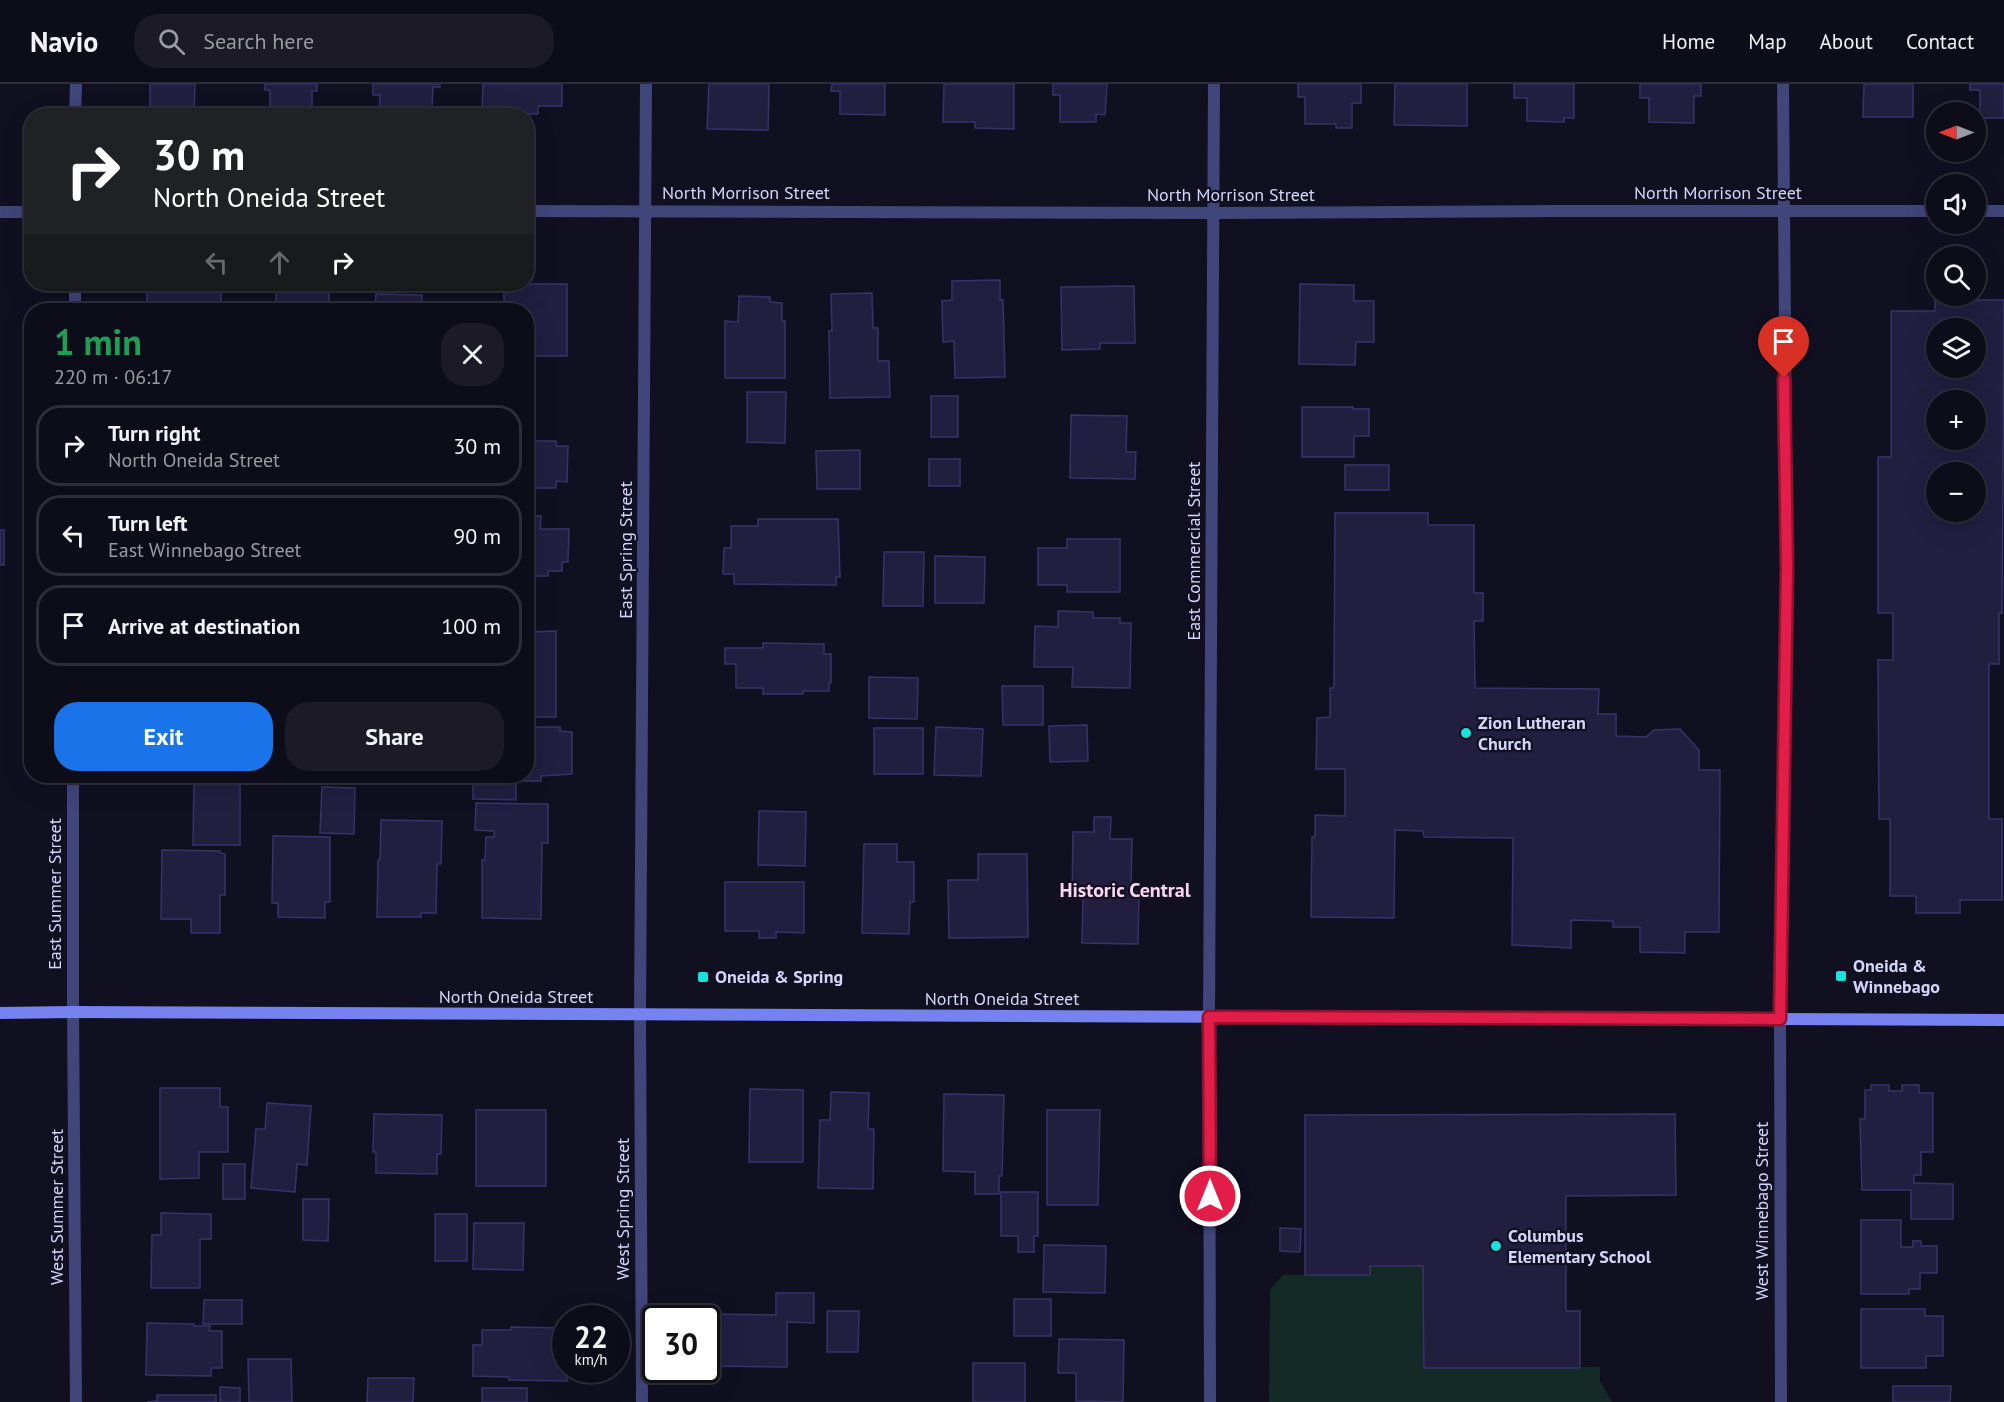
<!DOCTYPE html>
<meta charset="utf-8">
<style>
body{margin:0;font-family:"PT Sans",sans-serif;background:#1b1a26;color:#f1f3f6;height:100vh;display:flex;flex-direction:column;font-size:22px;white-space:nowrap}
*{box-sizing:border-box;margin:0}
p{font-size:20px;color:#9a9ba2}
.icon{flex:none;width:33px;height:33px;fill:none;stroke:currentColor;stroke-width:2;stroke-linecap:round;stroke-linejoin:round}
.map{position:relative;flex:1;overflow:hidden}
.sheet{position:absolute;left:24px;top:219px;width:510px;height:480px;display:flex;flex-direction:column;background:#0d0c19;border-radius:24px;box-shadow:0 6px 24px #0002,0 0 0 2px #2d2c38}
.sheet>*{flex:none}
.hud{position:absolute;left:24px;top:24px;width:510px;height:183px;border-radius:24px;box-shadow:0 6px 24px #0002,0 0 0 2px #2d2c38;background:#202124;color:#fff;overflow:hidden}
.needle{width:39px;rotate:270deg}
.controls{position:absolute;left:1926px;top:18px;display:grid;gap:12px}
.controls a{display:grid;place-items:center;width:60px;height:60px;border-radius:50%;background:#0d0c19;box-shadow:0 6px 24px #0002,0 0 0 2px #2d2c38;font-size:30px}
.speed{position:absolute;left:552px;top:1221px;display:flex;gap:12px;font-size:30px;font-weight:700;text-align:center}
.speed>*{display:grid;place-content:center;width:78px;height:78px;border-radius:50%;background:#0d0c19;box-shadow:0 6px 24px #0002,0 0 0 2px #2d2c38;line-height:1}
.speed small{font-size:15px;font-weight:400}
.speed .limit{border:3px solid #111;border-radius:9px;background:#fff;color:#111}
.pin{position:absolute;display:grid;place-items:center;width:51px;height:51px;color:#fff;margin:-62px -26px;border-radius:50% 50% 50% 0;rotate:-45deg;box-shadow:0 0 6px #0007}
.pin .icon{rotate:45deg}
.me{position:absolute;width:66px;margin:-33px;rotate:0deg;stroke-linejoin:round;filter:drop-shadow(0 0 4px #0008)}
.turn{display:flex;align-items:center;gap:21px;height:126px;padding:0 30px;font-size:27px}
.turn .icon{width:78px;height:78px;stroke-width:2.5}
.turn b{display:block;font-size:42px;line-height:51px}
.lanes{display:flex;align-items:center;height:57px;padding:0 30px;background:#0003;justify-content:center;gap:30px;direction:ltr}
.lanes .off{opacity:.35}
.round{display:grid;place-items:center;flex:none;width:63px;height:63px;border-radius:24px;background:#1b1a26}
.headline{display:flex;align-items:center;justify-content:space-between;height:102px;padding:0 30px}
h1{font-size:36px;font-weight:700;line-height:45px;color:#1e9e55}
.primary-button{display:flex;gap:12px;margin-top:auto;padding:12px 30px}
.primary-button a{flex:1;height:69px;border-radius:24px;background:#1a73e8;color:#fff;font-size:24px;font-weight:700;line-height:69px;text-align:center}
.primary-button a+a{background:#1b1a26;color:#f1f3f6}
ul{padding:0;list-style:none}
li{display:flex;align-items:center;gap:18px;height:81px;margin:0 12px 9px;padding:0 18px;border:3px solid #2d2c38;border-radius:24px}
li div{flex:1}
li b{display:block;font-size:22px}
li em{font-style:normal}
header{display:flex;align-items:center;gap:36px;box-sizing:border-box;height:84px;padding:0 30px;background:#0d0c19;border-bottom:2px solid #2d2c38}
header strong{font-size:28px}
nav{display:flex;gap:33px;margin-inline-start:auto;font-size:21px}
.search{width:420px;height:54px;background:#1b1a26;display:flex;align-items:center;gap:15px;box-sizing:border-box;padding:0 21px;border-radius:24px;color:#9a9ba2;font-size:22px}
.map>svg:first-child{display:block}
.green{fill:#142a26}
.building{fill:#211e40;stroke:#373369;stroke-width:1.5;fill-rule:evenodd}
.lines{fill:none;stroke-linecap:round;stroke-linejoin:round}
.street{stroke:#40457a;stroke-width:12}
.secondary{stroke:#7682ef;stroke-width:12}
.route-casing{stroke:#92132f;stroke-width:15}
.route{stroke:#e11d48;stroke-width:10}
.poi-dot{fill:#1ae1dd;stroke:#111021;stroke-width:2}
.labels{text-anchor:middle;stroke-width:4.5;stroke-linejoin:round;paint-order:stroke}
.street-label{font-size:18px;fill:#d4d5fa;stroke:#111021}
.poi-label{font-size:18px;font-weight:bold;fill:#d4d5fa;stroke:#111021;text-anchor:start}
.neighbourhood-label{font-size:20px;font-weight:bold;fill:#fad6f2;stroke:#111021}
</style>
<header>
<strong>Navio</strong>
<div class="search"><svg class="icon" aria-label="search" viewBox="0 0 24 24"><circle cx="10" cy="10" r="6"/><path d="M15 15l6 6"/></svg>Search here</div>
<nav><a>Home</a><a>Map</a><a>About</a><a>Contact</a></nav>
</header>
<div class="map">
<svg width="2004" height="1318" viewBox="0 0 2004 1318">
<rect width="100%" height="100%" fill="#111021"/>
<path class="green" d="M 1370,1182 L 1423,1182 L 1424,1284 L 1600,1283 L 1600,1297 L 1612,1318 L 1269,1318 L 1270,1205 L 1283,1191 L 1370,1191 Z"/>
<g class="building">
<path d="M 150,0 L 195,0 L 194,31 L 150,30 Z"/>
<path d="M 265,0 L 317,0 L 317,7 L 312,7 L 312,32 L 270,32 L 270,6 L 265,6 Z"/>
<path d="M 373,0 L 440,0 L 440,3 L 433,3 L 432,25 L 429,25 L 429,32 L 379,32 L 380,11 L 373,11 Z"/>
<path d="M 483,0 L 562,0 L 562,22 L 538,22 L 538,30 L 482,29 Z"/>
<path d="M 709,0 L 769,0 L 768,46 L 707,45 Z"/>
<path d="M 832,0 L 885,0 L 885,31 L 840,30 L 840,7 L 831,7 Z"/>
<path d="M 944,0 L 1014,0 L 1014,45 L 975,44 L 975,38 L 943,38 Z"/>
<path d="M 1053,0 L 1107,0 L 1105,31 L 1096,30 L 1096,38 L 1060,38 L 1060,11 L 1053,11 Z"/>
<path d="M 1298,0 L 1361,0 L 1361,19 L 1352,19 L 1352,44 L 1336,44 L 1336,40 L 1305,40 L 1305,13 L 1298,13 Z"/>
<path d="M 1395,0 L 1467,0 L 1467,42 L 1394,41 Z"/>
<path d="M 1514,0 L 1574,0 L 1574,34 L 1564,34 L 1564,38 L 1527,37 L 1527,14 L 1514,14 Z"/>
<path d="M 1640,0 L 1701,0 L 1701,12 L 1694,12 L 1694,39 L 1649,38 L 1649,14 L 1640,14 Z"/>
<path d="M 1864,0 L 1913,0 L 1913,33 L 1863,33 Z"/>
<path d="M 1970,0 L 2004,0 L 2004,34 L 1980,34 L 1980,6 L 1970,6 Z"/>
<path d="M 1000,196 L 1000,216 L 1003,216 L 1005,293 L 955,294 L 954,257 L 943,258 L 942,217 L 952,216 L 952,197 Z"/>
<path d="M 289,200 L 326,200 L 326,208 L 329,208 L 329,226 L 276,226 L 276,208 L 289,208 Z"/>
<path d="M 504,200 L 567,200 L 567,272 L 526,272 L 526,226 L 504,226 Z"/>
<path d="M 1300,200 L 1354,201 L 1354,217 L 1374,217 L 1374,258 L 1356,258 L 1355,281 L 1299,280 Z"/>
<path d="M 1134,202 L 1135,259 L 1100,259 L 1100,265 L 1062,266 L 1061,203 Z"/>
<rect x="147" y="203" width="74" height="23"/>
<path d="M 872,209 L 873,244 L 878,244 L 878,277 L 889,277 L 890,313 L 830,314 L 829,247 L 832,247 L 831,210 Z"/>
<path d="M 376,210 L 422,211 L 422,226 L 375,226 Z"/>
<path d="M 739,212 L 770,213 L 770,218 L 782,219 L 782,237 L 785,237 L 785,294 L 725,294 L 725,237 L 738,238 Z"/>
<path d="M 1935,216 L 2004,216 L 2002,529 L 1999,529 L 1999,580 L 1989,580 L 1989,735 L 2002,735 L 2002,816 L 1960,816 L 1960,829 L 1916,829 L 1916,812 L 1890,812 L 1890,735 L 1879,735 L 1878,576 L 1893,576 L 1893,529 L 1878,529 L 1878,373 L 1891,373 L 1891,227 L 1935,227 ZM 1936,244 L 1976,244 L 1976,284 L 1936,284 ZM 1936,316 L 1976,316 L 1976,356 L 1936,356 ZM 1936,388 L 1976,388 L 1976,428 L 1936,428 Z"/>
<path d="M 747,308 L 786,308 L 785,359 L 747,358 Z"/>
<rect x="931" y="312" width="27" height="41"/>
<path d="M 1302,323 L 1353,323 L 1353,325 L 1369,325 L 1369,352 L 1354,352 L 1354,373 L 1302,373 Z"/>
<path d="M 1071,331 L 1127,332 L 1126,368 L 1136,368 L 1135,395 L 1070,394 Z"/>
<path d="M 526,357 L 556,357 L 556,362 L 568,362 L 567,398 L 556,397 L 556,404 L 526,404 Z"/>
<path d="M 860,366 L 860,405 L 817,405 L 816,367 Z"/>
<rect x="929" y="375" width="31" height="27"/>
<rect x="1345" y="381" width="44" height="25"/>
<path d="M 1335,429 L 1428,429 L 1428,441 L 1474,441 L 1474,509 L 1483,509 L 1483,537 L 1474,537 L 1475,604 L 1599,605 L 1598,630 L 1616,630 L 1616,652 L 1646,653 L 1654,646 L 1680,645 L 1699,666 L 1699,686 L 1720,686 L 1719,848 L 1685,848 L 1685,869 L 1640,868 L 1640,843 L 1613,843 L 1613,837 L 1571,836 L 1571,864 L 1512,861 L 1513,754 L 1424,753 L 1423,747 L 1395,746 L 1394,834 L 1311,833 L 1312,753 L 1315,753 L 1315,731 L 1345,732 L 1345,685 L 1316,685 L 1317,634 L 1330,633 L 1330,604 L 1334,604 Z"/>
<path d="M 526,432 L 541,432 L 540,445 L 569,445 L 568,478 L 562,478 L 562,487 L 548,487 L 548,492 L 526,492 Z"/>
<path d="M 758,435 L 838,435 L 840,493 L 836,493 L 836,501 L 734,500 L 734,490 L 723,490 L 724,464 L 731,464 L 731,442 L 758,442 Z"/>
<rect x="0" y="446" width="4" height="35"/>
<path d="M 1067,455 L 1120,455 L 1120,508 L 1067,508 L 1067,501 L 1038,501 L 1038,464 L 1067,464 Z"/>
<path d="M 884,468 L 924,468 L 923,522 L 883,522 Z"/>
<path d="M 935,472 L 985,473 L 984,519 L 935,519 Z"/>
<path d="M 1058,527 L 1093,528 L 1093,534 L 1120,534 L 1120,539 L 1131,539 L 1130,604 L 1072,603 L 1073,583 L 1034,583 L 1035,542 L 1058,543 Z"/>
<path d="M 556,547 L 556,633 L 526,633 L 526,548 Z"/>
<path d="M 763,559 L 824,560 L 824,570 L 831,570 L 831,599 L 829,599 L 829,607 L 803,607 L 803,610 L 763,610 L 763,604 L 736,604 L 736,580 L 725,580 L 725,564 L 763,564 Z"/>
<path d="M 869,593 L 918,594 L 917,635 L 869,634 Z"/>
<path d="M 1002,602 L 1043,602 L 1043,641 L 1003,641 Z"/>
<path d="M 1087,641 L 1088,677 L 1050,678 L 1049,642 Z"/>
<path d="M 526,643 L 560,643 L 560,647 L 572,648 L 572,690 L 541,692 L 541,697 L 516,697 L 516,716 L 473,715 L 473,692 L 526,692 Z"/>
<path d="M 936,643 L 983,645 L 981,692 L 934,691 Z"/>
<rect x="874" y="644" width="49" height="46"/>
<path d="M 194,695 L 240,695 L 240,761 L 193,761 Z"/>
<path d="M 322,703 L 355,704 L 354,750 L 320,749 Z"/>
<path d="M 476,719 L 548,720 L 548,759 L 542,759 L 541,835 L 482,834 L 482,776 L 485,776 L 486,753 L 494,753 L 494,747 L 475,746 Z"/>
<path d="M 759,727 L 806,728 L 805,782 L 758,781 Z"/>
<path d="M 1094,733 L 1111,733 L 1110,755 L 1132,755 L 1131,808 L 1139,808 L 1138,860 L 1082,859 L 1083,813 L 1072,813 L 1073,748 L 1094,748 Z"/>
<path d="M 381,736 L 442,737 L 441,780 L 437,780 L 436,829 L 421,829 L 421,833 L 377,833 L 378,776 L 380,776 Z"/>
<path d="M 273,752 L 330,753 L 330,818 L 325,818 L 325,834 L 278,833 L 278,819 L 272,819 Z"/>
<path d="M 864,760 L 897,760 L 897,778 L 914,778 L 914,818 L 910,818 L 909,850 L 862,849 Z"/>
<path d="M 162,766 L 220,767 L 220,769 L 225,770 L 225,811 L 220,811 L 220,849 L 191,849 L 191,835 L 161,835 Z"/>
<path d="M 978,770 L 1027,770 L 1028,853 L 949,854 L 948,796 L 978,796 Z"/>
<path d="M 725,798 L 804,798 L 804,849 L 776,848 L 776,854 L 759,854 L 759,847 L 725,847 Z"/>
<path d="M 1871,1001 L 1889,1001 L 1889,1007 L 1902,1007 L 1902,1001 L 1919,1001 L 1919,1009 L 1933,1009 L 1933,1068 L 1921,1068 L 1921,1091 L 1914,1091 L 1914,1099 L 1953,1100 L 1953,1135 L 1911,1135 L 1911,1106 L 1862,1106 L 1860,1035 L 1865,1035 L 1865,1006 L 1871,1006 Z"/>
<path d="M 160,1004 L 220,1004 L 220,1023 L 228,1023 L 228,1068 L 199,1068 L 199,1094 L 160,1095 Z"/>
<path d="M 750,1005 L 803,1006 L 803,1078 L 749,1078 Z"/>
<path d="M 831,1008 L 869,1009 L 868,1045 L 874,1045 L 873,1105 L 818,1104 L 820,1036 L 830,1036 Z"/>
<path d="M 944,1010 L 1004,1011 L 1002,1092 L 999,1092 L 999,1110 L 975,1110 L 975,1088 L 943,1087 Z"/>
<path d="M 267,1019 L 311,1022 L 307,1081 L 297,1080 L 295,1108 L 251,1104 L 256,1045 L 265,1045 Z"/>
<rect x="476" y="1026" width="70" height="76"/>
<path d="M 1047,1026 L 1100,1026 L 1098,1121 L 1047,1121 Z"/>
<path d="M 374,1030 L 442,1031 L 441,1070 L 437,1070 L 437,1090 L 376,1089 L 376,1068 L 373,1068 Z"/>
<path d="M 1675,1030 L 1676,1111 L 1566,1112 L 1566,1227 L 1580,1227 L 1580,1284 L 1424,1284 L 1423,1182 L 1370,1182 L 1370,1191 L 1305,1191 L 1305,1031 Z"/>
<rect x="223" y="1080" width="22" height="35"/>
<path d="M 1001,1108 L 1038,1108 L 1038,1152 L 1034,1152 L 1034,1168 L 1018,1168 L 1018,1152 L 1001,1152 Z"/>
<path d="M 303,1115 L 329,1115 L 328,1157 L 303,1156 Z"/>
<path d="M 161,1129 L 211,1130 L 211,1155 L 200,1155 L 200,1204 L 151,1204 L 152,1151 L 161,1151 Z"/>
<rect x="435" y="1130" width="32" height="47"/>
<path d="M 1861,1136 L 1901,1136 L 1901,1163 L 1913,1163 L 1913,1157 L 1921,1157 L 1921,1162 L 1937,1162 L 1937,1189 L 1920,1189 L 1920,1205 L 1909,1205 L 1909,1210 L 1861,1210 Z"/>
<path d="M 474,1139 L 524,1139 L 523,1186 L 473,1185 Z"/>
<path d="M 1280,1144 L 1301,1145 L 1300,1168 L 1280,1167 Z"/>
<path d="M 1044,1161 L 1106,1162 L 1105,1209 L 1043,1208 Z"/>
<path d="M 776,1209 L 814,1209 L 814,1239 L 787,1238 L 787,1283 L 711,1282 L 712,1230 L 776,1231 Z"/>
<rect x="1014" y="1215" width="37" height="37"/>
<path d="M 204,1216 L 242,1216 L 242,1240 L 203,1240 Z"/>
<path d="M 1861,1225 L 1925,1225 L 1925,1232 L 1943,1232 L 1943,1272 L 1926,1272 L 1926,1284 L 1861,1284 Z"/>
<path d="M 827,1227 L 859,1227 L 858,1268 L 827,1268 Z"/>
<path d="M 147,1239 L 194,1240 L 194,1242 L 210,1242 L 209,1247 L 222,1247 L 222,1284 L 211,1284 L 211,1292 L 146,1291 Z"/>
<path d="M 511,1243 L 566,1244 L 567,1297 L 509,1296 L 509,1293 L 473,1292 L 473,1261 L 482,1261 L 482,1246 L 511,1246 Z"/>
<path d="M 1059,1255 L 1124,1256 L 1123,1318 L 1076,1317 L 1076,1289 L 1058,1289 Z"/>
<path d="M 248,1275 L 291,1275 L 292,1318 L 249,1318 Z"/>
<rect x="973" y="1279" width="52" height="39"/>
<path d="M 368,1294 L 414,1294 L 413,1318 L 367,1318 Z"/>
<path d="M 1893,1302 L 1951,1302 L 1950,1318 L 1893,1318 Z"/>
<path d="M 220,1303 L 240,1304 L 240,1318 L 220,1318 Z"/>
<rect x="482" y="1304" width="45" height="14"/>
<path d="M 157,1311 L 216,1311 L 216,1318 L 147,1318 L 157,1317 Z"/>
</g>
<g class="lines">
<g class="street">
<path d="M 75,32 L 76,0"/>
<path d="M 526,127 L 1214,129 L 1557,127 L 1936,127"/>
<path d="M 1976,127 L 2004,127"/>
<path d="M 0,128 L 32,128"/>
<path d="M 75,226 L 75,200"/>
<path d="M 73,692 L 73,928 L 76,1318"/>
<path d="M 642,1318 L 640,931 L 646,0"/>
<path d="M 1210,1318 L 1209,933 L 1214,0"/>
<path d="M 1781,1318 L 1780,935 L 1787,485 L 1783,0"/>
</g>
<path class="secondary" d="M 0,929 L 73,928 L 2004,936"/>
</g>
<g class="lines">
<g class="route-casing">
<path id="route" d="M 1210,1112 L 1209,933 L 1780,935 L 1787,485 L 1784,294"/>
</g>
<use href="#route" class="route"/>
</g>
<g class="poi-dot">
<circle cx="1466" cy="649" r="6"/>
<rect x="1835" y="886" width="12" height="12" rx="3"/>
<rect x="697" y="887" width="12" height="12" rx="3"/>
<circle cx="1496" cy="1162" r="6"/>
</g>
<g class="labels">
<g class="street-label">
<text x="746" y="115">North Morrison Street</text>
<text x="1718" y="115">North Morrison Street</text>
<text x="1231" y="117">North Morrison Street</text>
<text transform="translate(626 466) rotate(-90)" y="6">East Spring Street</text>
<text transform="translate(1194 467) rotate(-90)" y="6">East Commercial Street</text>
<text transform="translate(55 810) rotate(-90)" y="6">East Summer Street</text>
<text x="516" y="919">North Oneida Street</text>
<text x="1002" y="921">North Oneida Street</text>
<text transform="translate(57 1123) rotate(-90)" y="6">West Summer Street</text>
<text transform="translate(623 1125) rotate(-90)" y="6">West Spring Street</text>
<text transform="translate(1762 1127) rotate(-90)" y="6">West Winnebago Street</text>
</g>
<g class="poi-label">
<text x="1478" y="645">Zion Lutheran<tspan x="1478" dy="21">Church</tspan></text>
<text x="1853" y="888">Oneida &amp;<tspan x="1853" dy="21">Winnebago</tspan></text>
<text x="715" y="899">Oneida &amp; Spring</text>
<text x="1508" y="1158">Columbus<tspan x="1508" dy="21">Elementary School</tspan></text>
</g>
<g class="neighbourhood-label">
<text x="1125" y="813">Historic Central</text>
</g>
</g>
</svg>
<div class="controls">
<a><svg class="needle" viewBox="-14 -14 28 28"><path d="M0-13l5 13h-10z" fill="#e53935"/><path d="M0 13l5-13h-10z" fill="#9a9ba2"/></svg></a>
<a><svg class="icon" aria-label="sound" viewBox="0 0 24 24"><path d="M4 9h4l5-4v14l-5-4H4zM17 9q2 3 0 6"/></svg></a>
<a><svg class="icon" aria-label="search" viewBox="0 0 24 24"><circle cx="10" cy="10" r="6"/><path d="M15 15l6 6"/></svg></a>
<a><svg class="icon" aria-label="layers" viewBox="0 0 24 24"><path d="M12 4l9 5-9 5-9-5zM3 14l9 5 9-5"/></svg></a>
<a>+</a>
<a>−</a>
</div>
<div class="speed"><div>22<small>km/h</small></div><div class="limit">30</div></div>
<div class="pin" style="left:1784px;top:294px;background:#d93025"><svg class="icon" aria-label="arrive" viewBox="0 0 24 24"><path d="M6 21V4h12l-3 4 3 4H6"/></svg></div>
<svg class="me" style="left:1210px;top:1112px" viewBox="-20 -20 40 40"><circle r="17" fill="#e11d48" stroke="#fff" stroke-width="3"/><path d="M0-11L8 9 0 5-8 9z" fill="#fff"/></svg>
<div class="hud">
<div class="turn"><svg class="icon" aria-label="right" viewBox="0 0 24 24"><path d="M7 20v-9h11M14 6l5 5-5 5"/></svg><div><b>30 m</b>North Oneida Street</div></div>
<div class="lanes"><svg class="icon off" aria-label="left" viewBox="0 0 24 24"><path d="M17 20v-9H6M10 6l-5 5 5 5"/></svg><svg class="icon off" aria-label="ahead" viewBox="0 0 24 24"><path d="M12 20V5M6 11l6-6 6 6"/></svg><svg class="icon" aria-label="right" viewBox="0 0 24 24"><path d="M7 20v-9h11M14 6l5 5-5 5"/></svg></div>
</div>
<section class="sheet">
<div class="headline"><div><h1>1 min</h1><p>220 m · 06:17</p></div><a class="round"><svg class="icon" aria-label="close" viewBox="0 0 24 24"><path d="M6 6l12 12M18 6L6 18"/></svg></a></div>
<ul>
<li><svg class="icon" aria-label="right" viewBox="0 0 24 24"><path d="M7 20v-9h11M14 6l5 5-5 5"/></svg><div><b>Turn right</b><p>North Oneida Street</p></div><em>30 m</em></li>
<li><svg class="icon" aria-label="left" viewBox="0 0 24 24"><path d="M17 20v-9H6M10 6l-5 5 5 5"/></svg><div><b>Turn left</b><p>East Winnebago Street</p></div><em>90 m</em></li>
<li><svg class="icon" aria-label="arrive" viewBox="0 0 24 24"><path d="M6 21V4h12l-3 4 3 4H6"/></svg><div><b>Arrive at destination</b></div><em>100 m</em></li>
</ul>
<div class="primary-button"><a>Exit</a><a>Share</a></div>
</section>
</div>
